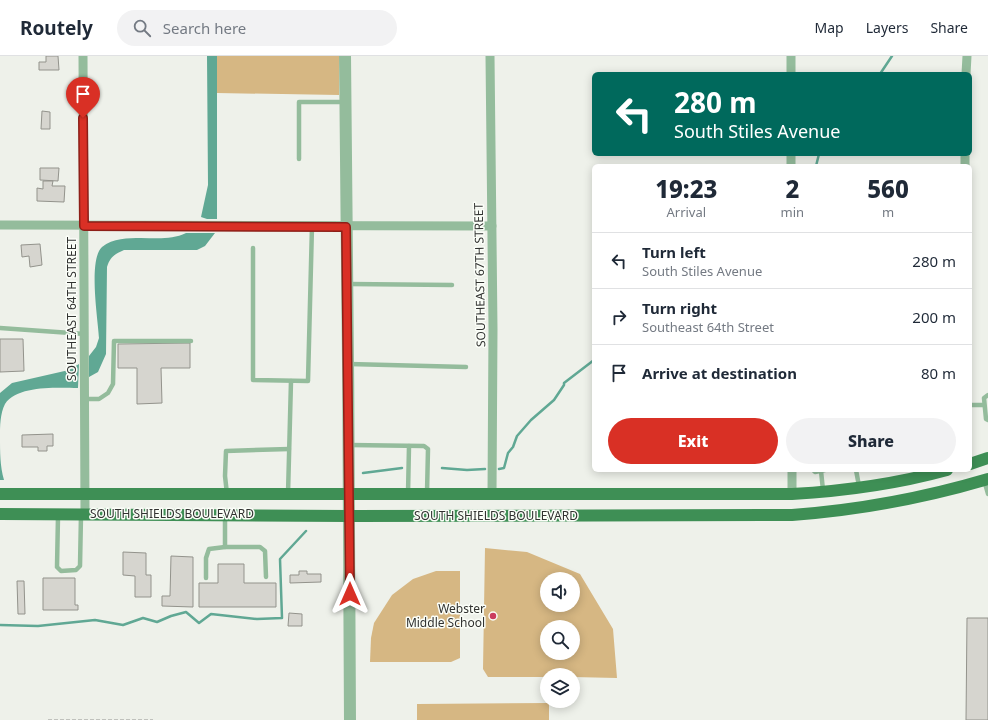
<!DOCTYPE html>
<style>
body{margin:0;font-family:"Noto Sans",sans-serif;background:#f2f2f3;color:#1f2937;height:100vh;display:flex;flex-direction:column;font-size:15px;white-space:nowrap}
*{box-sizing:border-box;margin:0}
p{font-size:13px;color:#747a83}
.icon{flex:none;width:22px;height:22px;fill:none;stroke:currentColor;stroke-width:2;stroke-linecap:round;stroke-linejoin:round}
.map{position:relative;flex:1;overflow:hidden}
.side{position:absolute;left:592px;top:108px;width:380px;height:308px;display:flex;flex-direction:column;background:#fff;border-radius:6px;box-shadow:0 2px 10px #0003}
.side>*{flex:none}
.hud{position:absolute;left:592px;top:16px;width:380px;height:84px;border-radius:6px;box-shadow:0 2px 10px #0003;background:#00695c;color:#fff;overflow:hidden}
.fabs{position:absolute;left:540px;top:516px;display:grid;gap:8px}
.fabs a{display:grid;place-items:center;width:40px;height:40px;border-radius:50%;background:#fff;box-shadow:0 2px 10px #0003;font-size:20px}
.pin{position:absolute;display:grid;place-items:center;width:34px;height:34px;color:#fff;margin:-41px -17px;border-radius:50% 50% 50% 0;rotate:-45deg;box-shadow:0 0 4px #0007}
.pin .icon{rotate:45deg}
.me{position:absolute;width:44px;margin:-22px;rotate:0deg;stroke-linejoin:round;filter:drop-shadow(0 0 3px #0008)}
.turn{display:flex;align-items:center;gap:14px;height:84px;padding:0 16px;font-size:18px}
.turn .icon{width:52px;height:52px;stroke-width:2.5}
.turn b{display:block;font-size:28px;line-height:34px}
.eta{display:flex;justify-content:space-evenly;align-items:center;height:68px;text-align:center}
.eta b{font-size:24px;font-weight:800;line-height:28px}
.primary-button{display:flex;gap:8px;margin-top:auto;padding:8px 16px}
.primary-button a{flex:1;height:46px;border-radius:24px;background:#d93025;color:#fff;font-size:16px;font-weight:800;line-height:46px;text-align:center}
.primary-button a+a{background:#f2f2f3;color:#1f2937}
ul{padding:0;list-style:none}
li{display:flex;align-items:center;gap:12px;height:56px;padding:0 16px;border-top:1px solid #e0e1e3}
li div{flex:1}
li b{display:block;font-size:15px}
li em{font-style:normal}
header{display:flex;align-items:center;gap:24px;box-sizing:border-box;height:56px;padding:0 20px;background:#fff;border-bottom:1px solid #e0e1e3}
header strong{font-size:19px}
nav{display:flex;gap:22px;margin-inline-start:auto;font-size:14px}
.search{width:280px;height:36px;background:#f2f2f3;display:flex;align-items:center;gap:10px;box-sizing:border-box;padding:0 14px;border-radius:22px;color:#747a83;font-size:15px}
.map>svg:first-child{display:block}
.green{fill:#d6b783;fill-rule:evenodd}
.water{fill:#60a894}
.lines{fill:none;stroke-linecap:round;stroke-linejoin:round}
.stream{stroke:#60a894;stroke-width:2.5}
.building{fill:#d6d5cf;stroke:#93938c}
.path{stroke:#b1b3ae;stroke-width:1.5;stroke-dasharray:4 2;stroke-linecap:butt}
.service{stroke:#94bc9c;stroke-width:4.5}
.minor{stroke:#94bc9c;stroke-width:9}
.tertiary{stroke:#94bc9c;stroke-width:12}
.primary{stroke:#3e8f55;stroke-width:12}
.route-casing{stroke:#8d1f18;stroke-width:10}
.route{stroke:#d93025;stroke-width:7}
.poi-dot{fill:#cb3c5e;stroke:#fbfef8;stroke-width:1.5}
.labels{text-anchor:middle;stroke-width:3;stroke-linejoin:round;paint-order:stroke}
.street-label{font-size:12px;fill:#313230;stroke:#fbfef8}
.poi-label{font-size:12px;fill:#313230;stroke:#fbfef8;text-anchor:end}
</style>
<header>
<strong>Routely</strong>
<div class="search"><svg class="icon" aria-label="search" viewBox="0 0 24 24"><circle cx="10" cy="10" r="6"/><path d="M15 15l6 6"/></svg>Search here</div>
<nav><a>Map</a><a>Layers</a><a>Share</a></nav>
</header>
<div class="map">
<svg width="988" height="664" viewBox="0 0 988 664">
<rect width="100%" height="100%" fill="#eef1ea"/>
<g class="green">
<path d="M 217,0 L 339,0 L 339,39 L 217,37 Z"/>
<path d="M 485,492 L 527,496 L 580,518 L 613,573 L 617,622 L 573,621 L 573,619 L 547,619 L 547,621 L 488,621 L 483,613 ZM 547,523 L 573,523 L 573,549 L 547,549 ZM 547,571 L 573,571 L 573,597 L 547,597 Z"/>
<path d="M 436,515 L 460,515 L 460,602 L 451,606 L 370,606 L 371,582 L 374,567 L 392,539 L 413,523 Z"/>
<path d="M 549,647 L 549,664 L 417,664 L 417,648 Z"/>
</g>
<g class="water">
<path d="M 207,0 L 217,0 L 217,163 L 207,163 L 201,161 L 208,129 Z"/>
<path d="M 186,177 L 215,177 L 205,190 L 197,194 L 124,194 C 115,198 110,201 107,211 L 106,298 L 98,316 L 89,321 L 89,300 L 96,291 L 99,282 C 98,263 88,204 102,191 C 113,182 128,182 141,182 C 156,182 172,184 186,177 Z"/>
<path d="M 79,308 L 78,332 C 57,332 18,329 5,348 C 0,358 0,370 0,381 C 0,396 0,410 4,424 L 0,424 L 0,337 L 12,327 L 69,314 Z"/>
</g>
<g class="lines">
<g class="stream">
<path d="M 880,18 L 892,0"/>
<path d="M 816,110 L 819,98"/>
<path d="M 442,412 L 467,414 L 485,413"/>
<path d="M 499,413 L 504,412 L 508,397 L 513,391 L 517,380 L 531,364 L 554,344 L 564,329 L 564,327 L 594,304"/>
<path d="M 363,417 L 402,412"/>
<path d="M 0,569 L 38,570 L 95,564 L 123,569 L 143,562 L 157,566 L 171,560 L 186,556 L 199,567 L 211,558 L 257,563 L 282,562 L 280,503 L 306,475"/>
</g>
</g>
<g class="building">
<path d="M 46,0 L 58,0 L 59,14 L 39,14 L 39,6 L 46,6 Z"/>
<path d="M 42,55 L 50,56 L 50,73 L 41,73 Z"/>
<path d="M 40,112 L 59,112 L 58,125 L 40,124 Z"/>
<path d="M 43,125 L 53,125 L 52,130 L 65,130 L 64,146 L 37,145 L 37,132 L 43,133 Z"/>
<path d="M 40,188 L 42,209 L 30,211 L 29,200 L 22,201 L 21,189 Z"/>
<path d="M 0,283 L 23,283 L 24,315 L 0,316 Z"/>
<path d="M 190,287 L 190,312 L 161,312 L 162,347 L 137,348 L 137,312 L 118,312 L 118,288 Z"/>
<path d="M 53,378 L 53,390 L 47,390 L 47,395 L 38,395 L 38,391 L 22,391 L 22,379 Z"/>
<path d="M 123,496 L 146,497 L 146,519 L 151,519 L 151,541 L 135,541 L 135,520 L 123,519 Z"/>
<path d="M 171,500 L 193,501 L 193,551 L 162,550 L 162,540 L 170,540 Z"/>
<path d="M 218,508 L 244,508 L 244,527 L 276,527 L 276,551 L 199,551 L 199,527 L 218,527 Z"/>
<path d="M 299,515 L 307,515 L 307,518 L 321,518 L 321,526 L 290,527 L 290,519 L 299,519 Z"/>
<path d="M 43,522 L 75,522 L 75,549 L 78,549 L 78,554 L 43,554 Z"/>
<path d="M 17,525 L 24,525 L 25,558 L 18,558 Z"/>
<path d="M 289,557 L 302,558 L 302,570 L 288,570 Z"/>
<path d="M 967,562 L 988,562 L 988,664 L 966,664 Z"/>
</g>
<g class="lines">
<path class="path" d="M 48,664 L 153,664"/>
<g class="service">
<path d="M 299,103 L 299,46 L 344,46"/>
<path d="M 253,192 L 253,324 L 308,325 L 312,170"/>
<path d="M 349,228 L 452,229"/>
<path d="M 0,272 L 85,278"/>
<path d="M 349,308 L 466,311"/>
<path d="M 988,339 L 984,342 L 986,363 L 988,364"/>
<path d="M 85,343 L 99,343 L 108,337 L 113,328 L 114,285 L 191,285"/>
<path d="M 970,349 L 984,349"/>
<path d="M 350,389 L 424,390 L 428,393 L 427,437"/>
<path d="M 813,414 L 815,416 L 825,414"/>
<path d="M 856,414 L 859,430"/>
<path d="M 821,415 L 823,434"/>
<path d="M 984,424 L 988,438"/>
<path d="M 227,438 L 225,420 L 226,395 L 289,393"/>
<path d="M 288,438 L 291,325"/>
<path d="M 408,438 L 409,390"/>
<path d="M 58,460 L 57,511 L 61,515 L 76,514 L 80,510 L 81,459"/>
<path d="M 225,460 L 225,491 L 260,491 L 265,495 L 266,521"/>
<path d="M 206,522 L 206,502 L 209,493 L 225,491"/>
</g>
<g class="minor">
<path d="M 83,0 L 85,458"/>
<path d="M 490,0 L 493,273 L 492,438"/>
<path d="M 791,0 L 791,18"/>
<path d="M 966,18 L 967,0"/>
<path d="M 791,98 L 791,110"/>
<path d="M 965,110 L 965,98"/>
<path d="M 0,169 L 492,170"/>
<path d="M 792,414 L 792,438"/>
</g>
<path class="tertiary" d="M 345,0 C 347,221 350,443 350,664"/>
<g class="primary">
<path d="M 970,408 L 988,402"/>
<path d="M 0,438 L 792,438 C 845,435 896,428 947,414"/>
<path d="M 0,458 L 350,460 L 792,459 C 859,454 924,442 988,423"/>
</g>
</g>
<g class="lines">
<g class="route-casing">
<path id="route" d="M 83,62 L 84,170 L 346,171 L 350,538"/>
</g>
<use href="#route" class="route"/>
</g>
<circle class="poi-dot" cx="493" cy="560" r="4"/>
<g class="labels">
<g class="street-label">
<text transform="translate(480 219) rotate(-91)" y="4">SOUTHEAST 67TH STREET</text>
<text transform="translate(72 253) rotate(-90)" y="4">SOUTHEAST 64TH STREET</text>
<text x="172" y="462">SOUTH SHIELDS BOULEVARD</text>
<text x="496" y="464">SOUTH SHIELDS BOULEVARD</text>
</g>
<g class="poi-label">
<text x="485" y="557">Webster<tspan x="485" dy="14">Middle School</tspan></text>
</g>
</g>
</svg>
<div class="fabs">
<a><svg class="icon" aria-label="sound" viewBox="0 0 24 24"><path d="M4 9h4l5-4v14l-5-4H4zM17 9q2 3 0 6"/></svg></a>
<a><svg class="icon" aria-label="search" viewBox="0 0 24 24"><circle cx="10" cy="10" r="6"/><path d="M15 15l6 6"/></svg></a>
<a><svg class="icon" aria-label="layers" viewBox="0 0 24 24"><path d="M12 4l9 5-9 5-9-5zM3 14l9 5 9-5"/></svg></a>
</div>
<div class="pin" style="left:83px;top:62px;background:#d93025"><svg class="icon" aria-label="arrive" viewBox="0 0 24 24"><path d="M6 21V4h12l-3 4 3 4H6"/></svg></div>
<svg class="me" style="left:350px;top:538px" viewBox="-20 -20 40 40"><path d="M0-17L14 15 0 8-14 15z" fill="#d93025" stroke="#fff" stroke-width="4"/></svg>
<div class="hud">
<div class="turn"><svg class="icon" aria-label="left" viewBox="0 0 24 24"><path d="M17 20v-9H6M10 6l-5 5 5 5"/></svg><div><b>280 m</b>South Stiles Avenue</div></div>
</div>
<section class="side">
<div class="eta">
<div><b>19:23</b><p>Arrival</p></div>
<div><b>2</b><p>min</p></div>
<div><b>560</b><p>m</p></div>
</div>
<ul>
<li><svg class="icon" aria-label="left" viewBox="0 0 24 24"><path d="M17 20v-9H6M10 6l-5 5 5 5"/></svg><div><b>Turn left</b><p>South Stiles Avenue</p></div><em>280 m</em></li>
<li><svg class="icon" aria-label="right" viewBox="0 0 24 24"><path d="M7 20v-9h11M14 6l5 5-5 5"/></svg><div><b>Turn right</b><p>Southeast 64th Street</p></div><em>200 m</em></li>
<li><svg class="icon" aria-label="arrive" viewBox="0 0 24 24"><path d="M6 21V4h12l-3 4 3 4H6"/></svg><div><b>Arrive at destination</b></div><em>80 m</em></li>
</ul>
<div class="primary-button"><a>Exit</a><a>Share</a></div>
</section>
</div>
